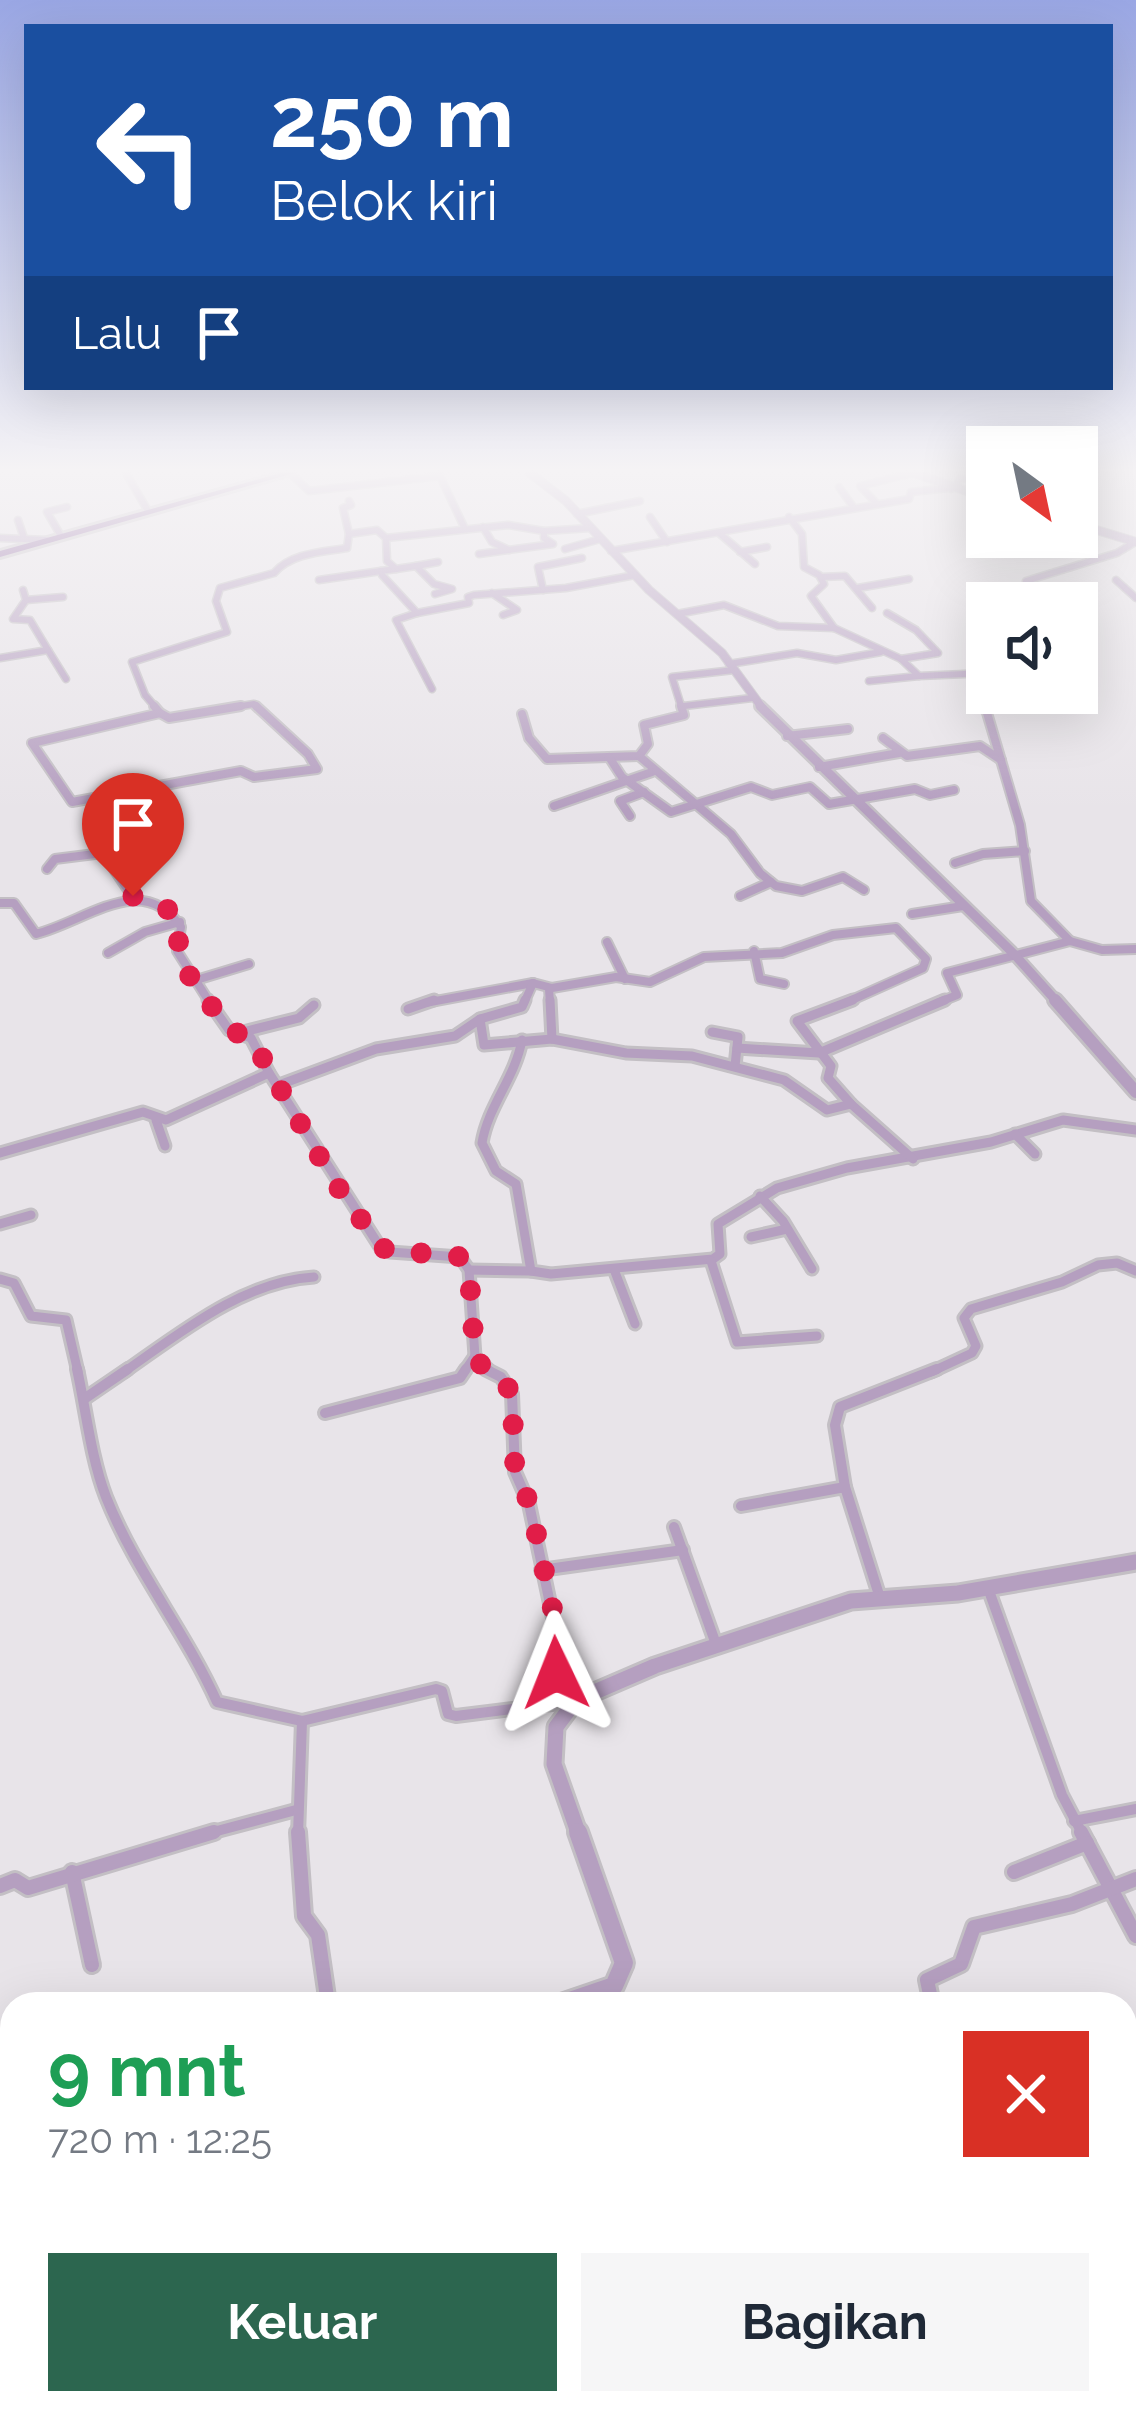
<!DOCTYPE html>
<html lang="id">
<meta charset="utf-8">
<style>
body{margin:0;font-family:Raleway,sans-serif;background:#f6f6f7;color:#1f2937;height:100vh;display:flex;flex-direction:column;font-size:45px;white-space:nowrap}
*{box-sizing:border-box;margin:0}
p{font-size:39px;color:#747a83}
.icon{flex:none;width:66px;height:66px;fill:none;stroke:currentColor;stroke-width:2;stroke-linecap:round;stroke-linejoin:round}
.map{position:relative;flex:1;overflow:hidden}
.panel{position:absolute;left:0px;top:1992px;width:1137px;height:423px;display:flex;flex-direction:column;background:#fff;border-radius:36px 36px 0 0;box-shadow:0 12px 48px #0002}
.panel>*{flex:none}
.hud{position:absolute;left:24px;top:24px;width:1089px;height:366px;border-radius:0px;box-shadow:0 12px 48px #0002;background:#1a4fa0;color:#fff;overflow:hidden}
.needle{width:78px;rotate:147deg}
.controls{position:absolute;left:966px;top:426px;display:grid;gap:24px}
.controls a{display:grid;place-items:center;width:132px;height:132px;border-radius:0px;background:#fff;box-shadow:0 12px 48px #0002;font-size:60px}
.pin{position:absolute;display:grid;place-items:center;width:102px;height:102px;color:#fff;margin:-123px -51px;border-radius:50% 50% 50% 0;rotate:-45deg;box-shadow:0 0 12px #0007}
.pin .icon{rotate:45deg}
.me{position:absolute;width:132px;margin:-66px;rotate:358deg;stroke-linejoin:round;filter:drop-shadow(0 0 9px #0008)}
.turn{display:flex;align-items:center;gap:42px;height:252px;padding:0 48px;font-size:54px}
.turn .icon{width:156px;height:156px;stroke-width:2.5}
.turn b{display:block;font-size:84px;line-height:102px}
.then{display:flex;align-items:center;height:114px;padding:0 48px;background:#0003;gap:24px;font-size:45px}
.round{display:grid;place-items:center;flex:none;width:126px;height:126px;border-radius:0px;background:#f6f6f7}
.headline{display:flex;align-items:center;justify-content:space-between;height:204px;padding:0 48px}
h1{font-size:72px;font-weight:700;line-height:90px;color:#1e9e55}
.primary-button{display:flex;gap:24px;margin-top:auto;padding:24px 48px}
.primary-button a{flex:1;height:138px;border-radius:0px;background:#2c664f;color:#fff;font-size:48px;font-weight:700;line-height:138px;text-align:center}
.primary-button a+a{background:#f6f6f7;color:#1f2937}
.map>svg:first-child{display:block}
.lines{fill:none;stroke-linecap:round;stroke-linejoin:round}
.minor-far4-casing{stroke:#c3bfc4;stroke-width:9}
.minor-far3-casing{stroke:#c3bfc4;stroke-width:12}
.minor-far2-casing{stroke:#c3bfc4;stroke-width:15}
.minor-far1-casing{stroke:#c3bfc4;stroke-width:16}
.minor-casing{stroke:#c3bfc4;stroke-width:20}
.tertiary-far4-casing{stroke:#c3bfc4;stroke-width:10}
.tertiary-far3-casing{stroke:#c3bfc4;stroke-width:14}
.tertiary-far2-casing{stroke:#c3bfc4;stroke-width:18}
.tertiary-far1-casing{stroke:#c3bfc4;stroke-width:21}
.tertiary-casing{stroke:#c3bfc4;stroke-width:24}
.trunk-casing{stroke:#c3bfc4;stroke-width:6}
.minor-far4{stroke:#b59fc0;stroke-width:6}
.minor-far3{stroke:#b59fc0;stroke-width:8}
.minor-far2{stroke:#b59fc0;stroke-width:9}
.minor-far1{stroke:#b59fc0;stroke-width:10}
.minor{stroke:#b59fc0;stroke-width:14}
.tertiary-far4{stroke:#b59fc0;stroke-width:8}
.tertiary-far3{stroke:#b59fc0;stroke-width:9}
.tertiary-far2{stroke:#b59fc0;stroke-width:12}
.tertiary-far1{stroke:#b59fc0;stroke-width:15}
.tertiary{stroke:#b59fc0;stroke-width:18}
.trunk{fill:#845898;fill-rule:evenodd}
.route{stroke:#e11d48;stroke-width:21;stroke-dasharray:0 37.8}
</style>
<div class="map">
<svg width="1136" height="2413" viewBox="0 0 1136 2413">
<rect width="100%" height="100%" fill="#e8e4e9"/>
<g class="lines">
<g class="minor-far4-casing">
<g id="minor-far4">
<path d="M 126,473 L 148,511"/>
<path d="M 290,473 L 309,491 L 440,476"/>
<path d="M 439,474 L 465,529"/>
<path d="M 839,487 L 854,508"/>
<path d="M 951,489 L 960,479 L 987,476"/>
<path d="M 1077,497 L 1091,512"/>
<path d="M 349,501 L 351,505 L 343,508 L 349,534"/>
<path d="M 877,504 L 860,486 L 913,473"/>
<path d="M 577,514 L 640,501"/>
<path d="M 650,517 L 667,542"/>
<path d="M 789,517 L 802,534 L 804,567 L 819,575 L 824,584 L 811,596 L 834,628"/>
<path d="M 18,520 L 24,538"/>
<path d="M 483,527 L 492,542 L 509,550"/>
<path d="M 719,533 L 755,564"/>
<path d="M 61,536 L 47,512 L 67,507"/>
<path d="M 0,538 L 46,540"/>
<path d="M 386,538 L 508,525 L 544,531 L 590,528"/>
<path d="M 565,549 L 600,539"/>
<path d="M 611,551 L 909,499 L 911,492 L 948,488"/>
<path d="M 740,552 L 767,547"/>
<path d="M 479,554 L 553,544 L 544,538 L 544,531"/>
<path d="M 416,566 L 438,562"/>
<path d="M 396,569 L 416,566 L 434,584 L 452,589 L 435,594"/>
<path d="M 821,577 L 845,576 L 872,608"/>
<path d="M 319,580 L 381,571"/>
<path d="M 1116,580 L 1136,598"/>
<path d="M 1026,581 L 1117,553 L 1135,542"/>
<path d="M 858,588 L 909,579"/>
<path d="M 543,590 L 538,567 L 582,558"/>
<path d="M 492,593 L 517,610 L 503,615"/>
<path d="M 26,600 L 63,597"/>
<path d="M 417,613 L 469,603 L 468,597 L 474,595 L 566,588 L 635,575"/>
<path d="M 887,613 L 916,630 L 938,653 L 901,659"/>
<path d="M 677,614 L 724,605 L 778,626 L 834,628 L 901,659 L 919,676 L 987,673"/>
<path d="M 48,650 L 66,679"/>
<path d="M 0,658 L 48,650 L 30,620 L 13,619 L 26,600 L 23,590"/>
<path d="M 729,664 L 797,653 L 836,660 L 881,652"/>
<path d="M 976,674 L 986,709"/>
<path d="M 869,681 L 919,676"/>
<path d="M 684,706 L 752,698"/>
<path d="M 157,709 L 145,695 L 132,662 L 227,632 L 216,601 L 220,588 L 274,573 C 291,553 322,552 347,548 L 349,534 L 377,530 L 386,538 L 387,561 L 396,569 L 381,571 L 382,575 L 417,613 L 396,620 L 432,689"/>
<path d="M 223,709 L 254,704 L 259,709"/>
<path d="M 682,709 L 672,677 L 734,670"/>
</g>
</g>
<g class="minor-far3-casing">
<g id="minor-far3">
<path d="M 154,706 L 160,713"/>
<path d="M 241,706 L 169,718 L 160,713 L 32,743 L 72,802 L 241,771 L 254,777 L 317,769 L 308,754 L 256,706"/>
<path d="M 985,706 L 1020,825 L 1031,901 L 1070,941"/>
<path d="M 522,714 L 529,738 L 547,759 L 639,756 L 648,744 L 644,725 L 684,715 L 681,706"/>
<path d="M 787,736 L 848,729"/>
<path d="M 883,738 L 907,756 L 980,746 L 1001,760"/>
<path d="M 639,756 L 731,834 L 760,873 L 776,886 L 802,891 L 843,877 L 864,890"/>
<path d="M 609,757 L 622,777 L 671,812 L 751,787 L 772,795 L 810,787 L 829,804 L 915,789 L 930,795 L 954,790"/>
<path d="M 819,767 L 899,753"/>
<path d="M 554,806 L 652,772"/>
<path d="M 630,816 L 620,801 L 644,792"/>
<path d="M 955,863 L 983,854 L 1025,851"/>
<path d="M 47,869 L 55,859 L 103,853 L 134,899"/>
<path d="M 740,896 L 771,882"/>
<path d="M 0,903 L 14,903 L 36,934 C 87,921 142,870 181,927 L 177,951 L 210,1003"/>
<path d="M 912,914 L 963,906"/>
<path d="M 607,942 L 625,979"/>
<path d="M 754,951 L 760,979 L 784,984"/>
<path d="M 108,953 L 145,932 L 180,922"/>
<path d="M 193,981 L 249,964"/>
<path d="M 549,989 L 550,1003"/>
<path d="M 425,1003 L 533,983"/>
<path d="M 524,1003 L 533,983 L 552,988 L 616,977 L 650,982 L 704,957 L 782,953 L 833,935 L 896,928 L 926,959 L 923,968 L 845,1003"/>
<path d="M 937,1003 L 957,995 L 947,973 L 1070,941 L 1102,950 L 1136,949"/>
</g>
</g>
<g class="minor-far2-casing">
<g id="minor-far2">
<path d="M 208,1000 L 229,1030 L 251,1038 L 269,1073"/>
<path d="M 550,1000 L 552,1039"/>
<path d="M 408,1009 L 434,1000"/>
<path d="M 480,1019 L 522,1007 L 525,1000"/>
<path d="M 243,1032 L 299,1018 L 314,1005"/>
<path d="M 712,1032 L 738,1037 L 735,1066"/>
<path d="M 522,1040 C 515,1078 488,1106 482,1143 L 496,1171 L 516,1184 L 531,1271 L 551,1274 L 713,1259 L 720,1254 L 718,1224 L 777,1188 L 847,1168 L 991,1142 L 1063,1120 L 1136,1130"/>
<path d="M 737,1048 L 819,1053 L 945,1000"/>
<path d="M 279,1085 L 376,1049 L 455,1036 L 480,1019 L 484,1045 L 552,1039 L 626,1053 L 692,1056 L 784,1080 L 827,1110 L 851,1104 L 913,1159"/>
<path d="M 851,1104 L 828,1078 L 831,1066 L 797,1021 L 853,1000"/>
<path d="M 156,1120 L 165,1146"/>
<path d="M 1015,1134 L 1035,1154"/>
<path d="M 0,1153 L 143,1112 L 166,1120 L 269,1073 L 380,1247 L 390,1252 L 460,1257 L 469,1270 L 475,1356 L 491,1372"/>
<path d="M 760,1196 L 783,1221 L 812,1269"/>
<path d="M 0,1224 L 31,1215"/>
<path d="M 751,1237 L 787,1229"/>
<path d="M 711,1261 L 737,1342 L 817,1336"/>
<path d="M 469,1270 L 531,1271"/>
<path d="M 615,1272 L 635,1324"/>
<path d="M 0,1279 L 14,1283 L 31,1316 L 66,1320 L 78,1372"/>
<path d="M 124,1372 C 180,1333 244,1281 314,1277"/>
<path d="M 464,1372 L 475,1356"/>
<path d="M 931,1372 L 972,1353 L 976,1346 L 964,1318 L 971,1309 L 1062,1282 L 1098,1265 L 1117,1263 L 1136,1271"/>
</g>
</g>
<g class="minor-far1-casing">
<g id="minor-far1">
<path d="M 77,1369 C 86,1410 91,1458 106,1497 C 135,1570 185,1631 217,1702 L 302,1721 L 436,1689 L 442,1691 L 448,1714 L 456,1716 L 552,1704"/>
<path d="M 485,1369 L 501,1377 L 512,1394 L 515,1472 L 529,1504 L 556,1632 L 552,1704"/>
<path d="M 84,1399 L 128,1369"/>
<path d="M 325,1413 L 460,1378 L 466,1369"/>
<path d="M 845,1487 L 835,1425 L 840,1407 L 937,1369"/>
<path d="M 741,1506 L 845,1487 L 880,1598"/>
<path d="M 674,1527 L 717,1647"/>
<path d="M 541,1570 L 683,1550"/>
<path d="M 988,1588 L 1062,1795 L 1083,1835"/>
<path d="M 1074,1821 L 1136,1809"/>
<path d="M 202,1835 L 296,1810"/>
<path d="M 298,1835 L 302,1721"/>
</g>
</g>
<g class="minor-casing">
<g id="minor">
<path d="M 298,1832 L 304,1916 L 318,1935 L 328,2004"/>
<path d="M 1081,1832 L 1136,1936"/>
<path d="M 72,1872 L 92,1965"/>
<path d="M 1014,1872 L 1087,1843"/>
<path d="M 0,1886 L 15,1880 L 28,1888 L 214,1832"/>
<path d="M 932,2004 L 927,1980 L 961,1964 L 974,1927 L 1072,1904 L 1136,1879"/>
<path d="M 392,2403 L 394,2413"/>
<path d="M 715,2403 L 719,2413"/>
</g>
</g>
<g class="tertiary-far4-casing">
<g id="tertiary-far4">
<path d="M 530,473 L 566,501 L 649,590 L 722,653 L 763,709"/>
<path d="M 914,473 L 987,498"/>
<path d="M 1077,524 L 1136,542"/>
</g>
</g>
<g class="tertiary-far3-casing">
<path id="tertiary-far3" d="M 760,706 L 1014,954 L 1058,1003"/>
</g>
<g class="tertiary-far2-casing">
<path id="tertiary-far2" d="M 1055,1000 L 1136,1092"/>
</g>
<g class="tertiary-far1-casing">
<path id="tertiary-far1" d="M 579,1835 L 554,1764 L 556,1727 L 576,1700 L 655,1666 L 851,1601 L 958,1593 L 1136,1562"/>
</g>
<g class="tertiary-casing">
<g id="tertiary">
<path d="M 561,2004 L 614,1986 L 624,1963 L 578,1832"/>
<path d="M 0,2238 L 12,2234"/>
</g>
</g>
<g class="trunk-casing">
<path id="trunk" d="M 281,473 L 294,473 L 0,557 L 0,551 Z"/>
</g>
<use href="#minor-far4" class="minor-far4"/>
<use href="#minor-far3" class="minor-far3"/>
<use href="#minor-far2" class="minor-far2"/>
<use href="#minor-far1" class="minor-far1"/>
<use href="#minor" class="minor"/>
<use href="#tertiary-far4" class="tertiary-far4"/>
<use href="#tertiary-far3" class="tertiary-far3"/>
<use href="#tertiary-far2" class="tertiary-far2"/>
<use href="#tertiary-far1" class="tertiary-far1"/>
<use href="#tertiary" class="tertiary"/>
<use href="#trunk" class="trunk"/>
</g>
<linearGradient id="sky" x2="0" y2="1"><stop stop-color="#9aa7e4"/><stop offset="0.58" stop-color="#f5f3f5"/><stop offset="1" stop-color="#f5f3f5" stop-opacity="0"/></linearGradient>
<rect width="1136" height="811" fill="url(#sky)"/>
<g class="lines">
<path class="route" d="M 133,896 L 155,901 L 176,915 L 181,926 L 177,951 L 184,968 L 229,1030 L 251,1038 L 333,1180 L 380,1246 L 390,1252 L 450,1254 L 460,1257 L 469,1270 L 475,1356 L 484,1369 L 501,1377 L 512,1394 L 515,1472 L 530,1504 L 553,1611 L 556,1673"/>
</g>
</svg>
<div class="controls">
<a><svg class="needle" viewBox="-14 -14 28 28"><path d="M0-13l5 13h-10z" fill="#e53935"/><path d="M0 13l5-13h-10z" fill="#747a83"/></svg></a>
<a><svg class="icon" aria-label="sound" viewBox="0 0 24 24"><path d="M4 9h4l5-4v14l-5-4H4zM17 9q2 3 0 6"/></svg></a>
</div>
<div class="pin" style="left:133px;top:896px;background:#d93025"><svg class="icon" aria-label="arrive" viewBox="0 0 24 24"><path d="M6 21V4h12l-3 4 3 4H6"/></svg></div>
<svg class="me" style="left:556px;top:1673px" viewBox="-20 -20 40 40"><path d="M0-17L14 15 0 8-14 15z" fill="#e11d48" stroke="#fff" stroke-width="4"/></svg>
<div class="hud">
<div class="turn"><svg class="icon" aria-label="left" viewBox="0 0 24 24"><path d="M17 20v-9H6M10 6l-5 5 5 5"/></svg><div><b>250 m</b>Belok kiri</div></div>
<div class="then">Lalu<svg class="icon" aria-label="arrive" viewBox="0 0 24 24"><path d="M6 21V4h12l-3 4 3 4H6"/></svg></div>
</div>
<section class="panel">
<div class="headline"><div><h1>9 mnt</h1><p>720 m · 12:25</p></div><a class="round" style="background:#d93025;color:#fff"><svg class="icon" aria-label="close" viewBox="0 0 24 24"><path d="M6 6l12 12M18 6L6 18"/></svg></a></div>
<div class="primary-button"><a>Keluar</a><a>Bagikan</a></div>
</section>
</div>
